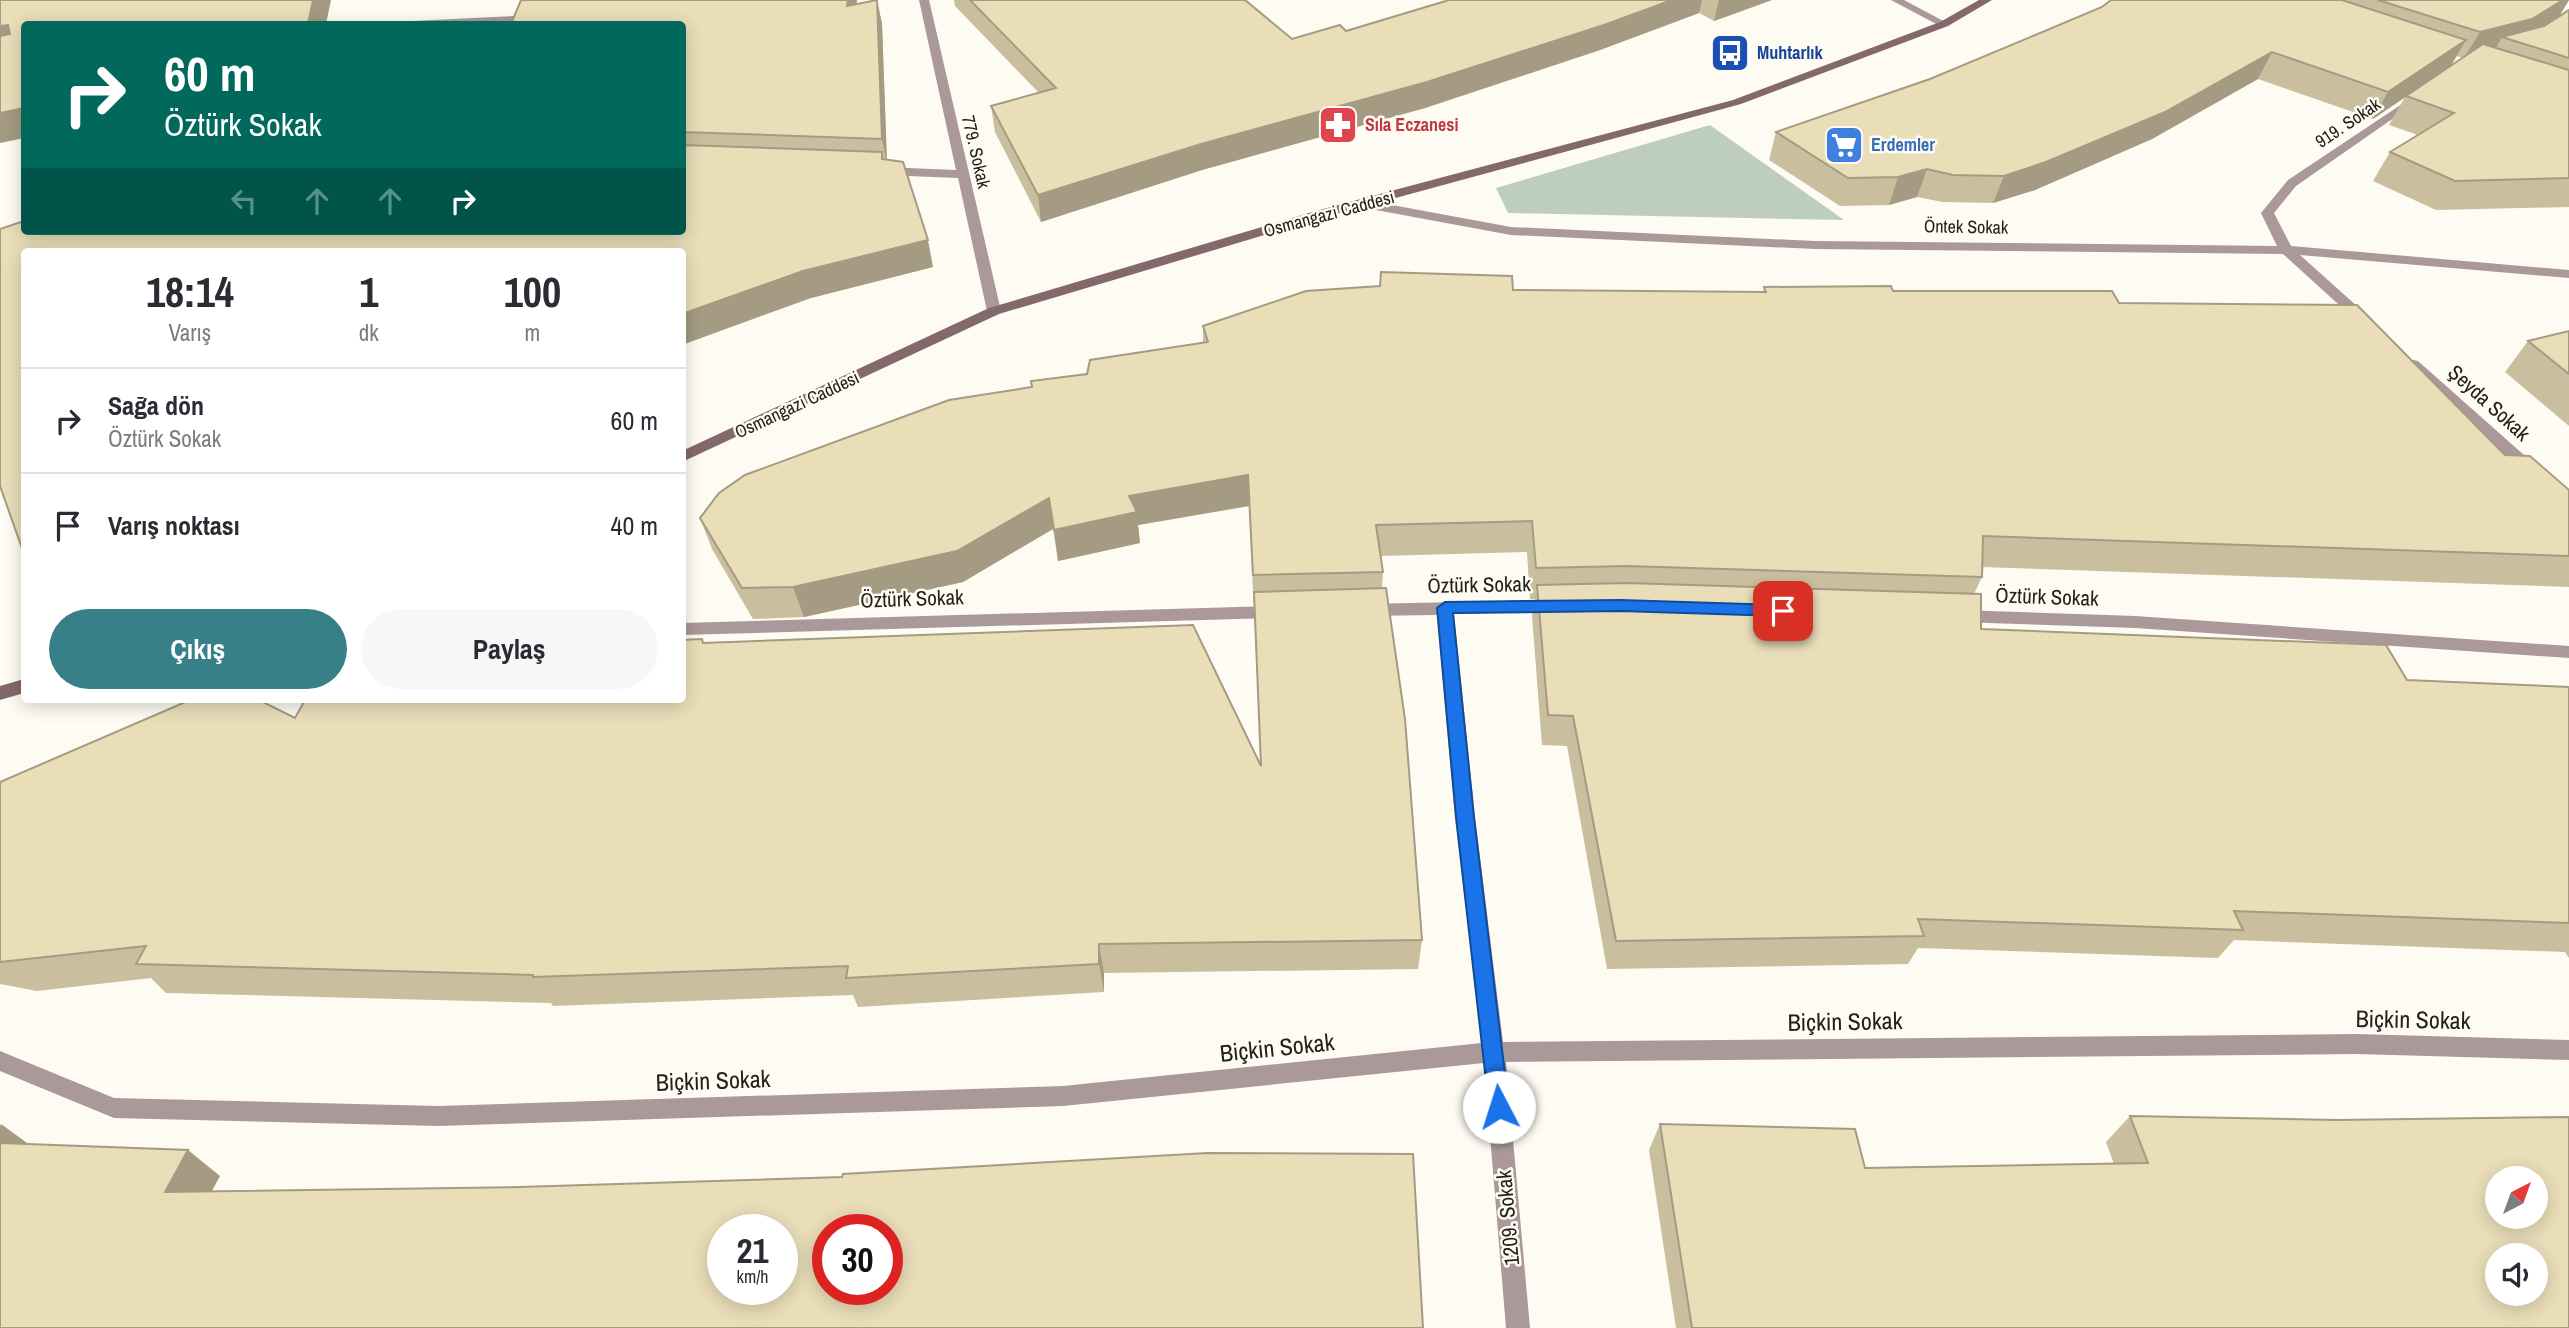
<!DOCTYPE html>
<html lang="tr">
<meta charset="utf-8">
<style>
body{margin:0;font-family:"Archivo Narrow",sans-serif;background:#f7f7f7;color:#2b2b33;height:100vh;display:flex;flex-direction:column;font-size:26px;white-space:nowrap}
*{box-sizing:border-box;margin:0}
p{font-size:23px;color:#7c7c81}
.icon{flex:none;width:38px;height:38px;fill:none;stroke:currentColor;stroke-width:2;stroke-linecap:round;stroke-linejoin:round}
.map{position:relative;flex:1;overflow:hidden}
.sheet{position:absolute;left:21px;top:248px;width:665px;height:455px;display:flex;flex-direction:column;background:#fff;border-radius:7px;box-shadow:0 4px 18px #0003}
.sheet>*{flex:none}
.banner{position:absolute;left:21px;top:21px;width:665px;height:214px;border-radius:7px;box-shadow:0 4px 18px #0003;background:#00695c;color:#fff;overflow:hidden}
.needle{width:46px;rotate:41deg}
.buttons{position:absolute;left:2485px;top:1166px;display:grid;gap:14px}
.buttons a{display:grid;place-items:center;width:63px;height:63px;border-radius:50%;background:#fff;box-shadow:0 4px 18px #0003;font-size:35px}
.speed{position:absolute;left:707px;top:1214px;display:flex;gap:14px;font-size:35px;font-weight:700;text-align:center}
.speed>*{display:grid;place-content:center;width:91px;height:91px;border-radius:50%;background:#fff;box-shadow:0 4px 18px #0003;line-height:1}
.speed small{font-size:18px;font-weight:400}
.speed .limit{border:10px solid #d22;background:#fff;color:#111}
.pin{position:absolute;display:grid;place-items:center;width:60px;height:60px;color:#fff;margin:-30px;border-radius:14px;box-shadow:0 4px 10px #0006}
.me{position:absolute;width:77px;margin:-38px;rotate:355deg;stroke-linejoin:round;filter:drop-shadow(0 0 5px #0008)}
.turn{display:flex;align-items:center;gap:24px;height:147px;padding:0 28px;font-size:32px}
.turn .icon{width:91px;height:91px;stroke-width:2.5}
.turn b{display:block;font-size:49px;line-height:60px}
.lanes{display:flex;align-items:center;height:66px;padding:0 28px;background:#0003;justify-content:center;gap:35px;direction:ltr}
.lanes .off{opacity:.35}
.eta{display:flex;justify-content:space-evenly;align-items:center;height:119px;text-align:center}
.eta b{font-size:42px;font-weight:700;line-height:49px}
.action{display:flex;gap:14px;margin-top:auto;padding:14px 28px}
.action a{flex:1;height:80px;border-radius:42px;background:#388087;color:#fff;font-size:28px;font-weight:700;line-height:80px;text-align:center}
.action a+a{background:#f7f7f7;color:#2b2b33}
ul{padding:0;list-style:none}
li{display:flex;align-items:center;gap:21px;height:105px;padding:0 28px;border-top:2px solid #e1e1e2}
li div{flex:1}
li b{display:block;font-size:26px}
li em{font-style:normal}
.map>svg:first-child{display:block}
.green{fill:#bdcebc}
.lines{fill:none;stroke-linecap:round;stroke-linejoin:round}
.minor{fill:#ab989a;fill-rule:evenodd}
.tertiary{fill:#ab989a;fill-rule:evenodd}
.secondary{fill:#84696c;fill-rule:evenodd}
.wall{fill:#c9bf9f;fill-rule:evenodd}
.shaded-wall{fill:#a49b82}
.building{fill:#eadeb9;stroke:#a49b82;stroke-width:2;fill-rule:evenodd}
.route{fill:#1a73e8;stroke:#114b97;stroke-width:2}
.labels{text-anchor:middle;stroke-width:5;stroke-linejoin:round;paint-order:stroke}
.far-transit-label{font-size:18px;font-weight:bold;fill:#164399;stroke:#fefbf3;text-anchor:start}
.far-street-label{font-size:18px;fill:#232119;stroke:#fefbf3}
.far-health-label{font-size:18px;font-weight:bold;fill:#be3a42;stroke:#fefbf3;text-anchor:start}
.far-shop-label{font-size:18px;font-weight:bold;fill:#366cbe;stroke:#fefbf3;text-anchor:start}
.street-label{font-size:21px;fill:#232119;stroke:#fefbf3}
.near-street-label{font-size:24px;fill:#232119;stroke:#fefbf3}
</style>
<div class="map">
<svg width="2569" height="1328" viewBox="0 0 2569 1328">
<rect width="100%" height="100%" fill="#fefbf3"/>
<path class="green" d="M 1710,125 L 1844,220 L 1508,213 L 1496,188 Z"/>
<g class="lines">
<g class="minor">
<path d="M 919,0 L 929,0 L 1001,311 L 994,315 L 987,311 L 958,178 L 883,175 L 877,171 L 883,167 L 956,170 Z"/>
<path d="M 535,15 L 540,18 L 539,20 L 469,24 L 407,24 L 412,21 Z"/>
<path d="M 2417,94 L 2421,95 L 2421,99 L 2296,186 L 2274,213 L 2291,246 L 2569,270 L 2569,278 L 2300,255 L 2368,316 L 2370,319 L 2363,323 L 2358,322 L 2283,254 L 1815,249 L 1511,235 L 1365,208 L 1359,204 L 1365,200 L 1511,227 L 1815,241 L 2277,246 L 2261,213 L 2288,180 Z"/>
<path d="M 2413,360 L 2418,361 L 2569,495 L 2569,509 L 2563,508 L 2408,367 L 2406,364 Z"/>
<path d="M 1555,600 L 1563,606 L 1555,612 L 1454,614 L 1475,817 L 1503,1042 L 2357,1034 L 2569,1040 L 2569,1060 L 2357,1054 L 1506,1062 L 1530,1328 L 1506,1328 L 1484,1063 L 1063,1106 L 438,1126 L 114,1118 L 0,1071 L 0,1051 L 114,1098 L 438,1106 L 1063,1086 L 1482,1043 L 1455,817 L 1437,615 L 1366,616 L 1358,610 L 1366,604 Z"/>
<path d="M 1275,606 L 1283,612 L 1275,618 L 682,635 L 682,623 Z"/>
<path d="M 1958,610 L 2135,616 L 2569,646 L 2569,658 L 2135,628 L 1958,622 L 1949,616 Z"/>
</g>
<path class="tertiary" d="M 1891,0 L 1904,0 L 1949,24 L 1940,26 Z"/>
<g class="secondary">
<path d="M 1979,0 L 1992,0 L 1948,26 L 1741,104 L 1322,218 L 999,314 L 682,462 L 682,451 L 989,308 L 1312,212 L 1733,100 L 1940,22 Z"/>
<path d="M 24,679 L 24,693 L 0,700 L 0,686 Z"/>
</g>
</g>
<g class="wall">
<path d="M 521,0 L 857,0 L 856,4 L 877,0 L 882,24 L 887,160 L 933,267 L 811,298 L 682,231 L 682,24 Z"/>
<path d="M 954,0 L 1245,0 L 1292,39 L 1346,31 L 1449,0 L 1772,0 L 1714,21 L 1699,13 L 1600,50 L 1425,108 L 1202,170 L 1041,222 L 995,132 L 991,106 L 1039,93 L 955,6 Z"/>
<path d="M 2111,0 L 2569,0 L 2559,16 L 2569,10 L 2569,207 L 2436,210 L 2373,181 L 2390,152 L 2418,135 L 2389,125 L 2405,97 L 2373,119 L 2258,79 L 2152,139 L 2035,190 L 1993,203 L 1943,202 L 1917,197 L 1889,205 L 1840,206 L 1769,160 L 1776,132 L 1930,79 L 2102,7 ZM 2457,56 L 2463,58 L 2451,66 Z"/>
<path d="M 1764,287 L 1893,291 L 2119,303 L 2505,455 L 2569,490 L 2569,587 L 1982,567 L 1982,577 L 1974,594 L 1981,629 L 2407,680 L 2569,687 L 2569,958 L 2565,952 L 2234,940 L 2218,958 L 1918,948 L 1908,964 L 1607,969 L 1567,746 L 1542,745 L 1532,616 L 1535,599 L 1530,599 L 1527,552 L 1381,556 L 1383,572 L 1382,588 L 1422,940 L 1418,969 L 1104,973 L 1104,992 L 858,1007 L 853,995 L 553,1006 L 551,1003 L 166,993 L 151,978 L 37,991 L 0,984 L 0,782 L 295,718 L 704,643 L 1261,765 L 1249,506 L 1138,525 L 1140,543 L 1058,561 L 1053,529 L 963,582 L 804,617 L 753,619 L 712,549 L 700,518 L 1032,387 L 1087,374 L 1203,342 L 1203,326 L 1513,290 L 1763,292 Z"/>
<path d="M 2569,331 L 2569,426 L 2505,372 L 2528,341 Z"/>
<path d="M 2130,1116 L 2337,1120 L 2569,1328 L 1676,1328 L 1649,1150 L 1660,1124 L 1865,1168 L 2114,1164 L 2106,1142 Z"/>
</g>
<g class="shaded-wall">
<path d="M 313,0 L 331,0 L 326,24 L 308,24 Z"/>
<path d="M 848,0 L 857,0 L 852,31 L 847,6 Z"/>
<path d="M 877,0 L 882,24 L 887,165 L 882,139 Z"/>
<path d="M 1672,0 L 1702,0 L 1699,13 L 1600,50 L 1425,108 L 1202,170 L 1041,222 L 1038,195 Z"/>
<path d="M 1719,0 L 1772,0 L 1714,21 Z"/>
<path d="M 2563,0 L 2569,0 L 2557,20 L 2520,43 L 2502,37 L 2494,51 L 2464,58 L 2480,32 Z"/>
<path d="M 8,25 L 24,50 L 0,54 L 0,26 Z"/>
<path d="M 2466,40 L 2450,67 L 2373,119 L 2388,92 Z"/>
<path d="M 2272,52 L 2258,79 L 2152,139 L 2035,190 L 1993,203 L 2004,176 Z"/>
<path d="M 24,108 L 24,138 L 0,143 L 0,113 Z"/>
<path d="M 1927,169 L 1917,197 L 1889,205 L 1898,177 Z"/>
<path d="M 928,240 L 933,267 L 811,298 L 682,345 L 682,314 L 803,271 Z"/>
<path d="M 1248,475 L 1249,506 L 1138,525 L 1140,543 L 1058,561 L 1054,530 L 1129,496 Z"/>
<path d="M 1049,498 L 1053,529 L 963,582 L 804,617 L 793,587 Z"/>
<path d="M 1099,944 L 1104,973 L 1104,992 L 1099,964 Z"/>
<path d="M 1,1124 L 38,1151 L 0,1151 L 0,1126 Z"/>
<path d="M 188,1150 L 220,1176 L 198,1217 L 165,1192 Z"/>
</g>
<g class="building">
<path d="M 0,0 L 313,0 L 308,24 L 24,24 L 24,108 L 0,113 L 0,36 L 10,34 L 8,25 L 0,26 Z"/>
<path d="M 521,0 L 848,0 L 847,6 L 877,0 L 882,139 L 682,132 L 682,24 L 511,24 Z"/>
<path d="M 970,0 L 1245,0 L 1292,39 L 1340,25 L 1346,31 L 1449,0 L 1672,0 L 1604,25 L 1427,82 L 1201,144 L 1038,195 L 991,106 L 1056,88 Z"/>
<path d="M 2111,0 L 2342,0 L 2466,40 L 2388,92 L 2272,52 L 2165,112 L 2046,162 L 2004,176 L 1953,175 L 1927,169 L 1898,177 L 1848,178 L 1776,132 L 1930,79 L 2102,7 Z"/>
<path d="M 2378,0 L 2563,0 L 2532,19 L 2480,32 Z"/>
<path d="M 2569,10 L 2569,58 L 2502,37 L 2544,26 Z"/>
<path d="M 2483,44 L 2569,70 L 2569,178 L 2455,181 L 2390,152 L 2454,113 L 2406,96 Z"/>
<path d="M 682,145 L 882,152 L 882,159 L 903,162 L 928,240 L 803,271 L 682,314 L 682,252 L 24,252 L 24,554 L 0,486 L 0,229 L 24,221 L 24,231 L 682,231 Z"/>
<path d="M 1381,272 L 1512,276 L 1513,290 L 1766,292 L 1764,287 L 1891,286 L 1893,291 L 2112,291 L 2119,303 L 2357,305 L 2505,455 L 2530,456 L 2569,490 L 2569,556 L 1983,536 L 1982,577 L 1627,566 L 1536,568 L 1532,521 L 1376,525 L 1383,572 L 1253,575 L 1248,475 L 1129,496 L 1137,512 L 1054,530 L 1049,498 L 957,551 L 793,587 L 742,588 L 700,518 L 719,493 L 745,475 L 949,400 L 1032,387 L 1031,381 L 1087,374 L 1090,360 L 1208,342 L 1203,326 L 1306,291 L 1380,286 Z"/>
<path d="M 2569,331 L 2569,374 L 2528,341 Z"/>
<path d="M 1627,583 L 1981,594 L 1981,629 L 2386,645 L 2407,680 L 2569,687 L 2569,923 L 2234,911 L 2243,930 L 1918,919 L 1924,936 L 1616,941 L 1573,716 L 1548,715 L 1537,585 Z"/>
<path d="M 1386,588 L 1405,719 L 1422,940 L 1099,944 L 1099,964 L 846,978 L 848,966 L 533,977 L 533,975 L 136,964 L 146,946 L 0,962 L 0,782 L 190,700 L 259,700 L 295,718 L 305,700 L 682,700 L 682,640 L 702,639 L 703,643 L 1193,625 L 1261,766 L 1254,592 Z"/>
<path d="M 2130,1116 L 2337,1120 L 2569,1117 L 2569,1328 L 1692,1328 L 1660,1124 L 1855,1129 L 1865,1168 L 2148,1163 ZM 2497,1178 L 2536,1178 L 2536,1216 L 2497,1216 ZM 2497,1255 L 2536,1255 L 2536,1293 L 2497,1293 Z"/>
<path d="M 0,1143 L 188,1150 L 165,1192 L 520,1187 L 842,1177 L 843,1174 L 1207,1153 L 1413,1154 L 1423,1328 L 0,1328 ZM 723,1230 L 782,1230 L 782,1290 L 723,1290 ZM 828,1230 L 887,1230 L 887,1290 L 828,1290 Z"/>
</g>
<path class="route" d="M 1620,600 L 1783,605 L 1790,611 L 1783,616 L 1620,611 L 1453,613 L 1474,817 L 1509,1107 L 1506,1114 L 1499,1116 L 1492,1114 L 1489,1107 L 1456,817 L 1437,608 L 1445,602 Z"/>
<defs>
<g id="bus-square" transform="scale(2.0125)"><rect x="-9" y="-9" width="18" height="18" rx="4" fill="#1a4fb4" stroke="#fefbf3"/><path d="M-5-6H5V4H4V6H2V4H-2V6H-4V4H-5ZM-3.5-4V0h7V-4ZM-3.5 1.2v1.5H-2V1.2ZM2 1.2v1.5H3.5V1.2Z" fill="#fff"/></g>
<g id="pharmacy-square" transform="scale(2.0125)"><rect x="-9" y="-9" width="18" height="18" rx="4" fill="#e0444e" stroke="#fefbf3"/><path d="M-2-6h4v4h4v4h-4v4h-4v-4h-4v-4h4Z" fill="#fff"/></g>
<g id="supermarket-square" transform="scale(2.0125)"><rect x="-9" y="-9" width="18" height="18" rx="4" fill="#3f7fe0" stroke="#fefbf3"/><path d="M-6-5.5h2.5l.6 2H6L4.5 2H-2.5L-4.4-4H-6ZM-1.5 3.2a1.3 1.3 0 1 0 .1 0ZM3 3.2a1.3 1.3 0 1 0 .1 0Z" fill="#fff"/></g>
</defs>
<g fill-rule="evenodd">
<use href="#bus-square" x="1730" y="53"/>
<use href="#pharmacy-square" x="1338" y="125"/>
<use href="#supermarket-square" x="1844" y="145"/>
</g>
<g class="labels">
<g class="far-transit-label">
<text x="1757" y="59">Muhtarlık</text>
</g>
<g class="far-street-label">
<text transform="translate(2348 123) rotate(-34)" y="6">919. Sokak</text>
<text transform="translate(976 152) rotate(77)" y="6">779. Sokak</text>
<text transform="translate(1329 214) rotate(-15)" y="6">Osmangazi Caddesi</text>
<text transform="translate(1966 227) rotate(1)" y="6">Öntek Sokak</text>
<text transform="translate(797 405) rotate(-25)" y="6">Osmangazi Caddesi</text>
</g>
<g class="far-health-label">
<text x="1365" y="131">Sıla Eczanesi</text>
</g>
<g class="far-shop-label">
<text x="1871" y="151">Erdemler</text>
</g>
<g class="street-label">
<text transform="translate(2489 403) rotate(42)" y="7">Şeyda Sokak</text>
<text transform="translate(1479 585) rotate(-1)" y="7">Öztürk Sokak</text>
<text transform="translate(2047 597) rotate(2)" y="7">Öztürk Sokak</text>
<text transform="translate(912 599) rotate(-2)" y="7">Öztürk Sokak</text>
<text transform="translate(1508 1218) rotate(-95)" y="7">1209. Sokak</text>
</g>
<g class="near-street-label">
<text transform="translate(2413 1020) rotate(1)" y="8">Biçkin Sokak</text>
<text transform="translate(1845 1022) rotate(-1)" y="8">Biçkin Sokak</text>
<text transform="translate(1277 1048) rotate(-6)" y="8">Biçkin Sokak</text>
<text transform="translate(713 1081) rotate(-2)" y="8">Biçkin Sokak</text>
</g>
</g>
</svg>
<div class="buttons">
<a><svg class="needle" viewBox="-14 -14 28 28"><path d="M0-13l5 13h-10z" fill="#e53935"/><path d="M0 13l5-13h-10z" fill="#7c7c81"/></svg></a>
<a><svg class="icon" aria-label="sound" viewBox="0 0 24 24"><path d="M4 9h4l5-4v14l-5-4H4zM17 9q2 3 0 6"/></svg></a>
</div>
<div class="speed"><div>21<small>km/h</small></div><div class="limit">30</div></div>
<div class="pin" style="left:1783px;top:611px;background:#d93025"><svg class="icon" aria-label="arrive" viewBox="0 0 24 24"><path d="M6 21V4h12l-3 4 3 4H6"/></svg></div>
<svg class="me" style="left:1499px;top:1107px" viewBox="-20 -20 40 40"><circle r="19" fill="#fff"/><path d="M0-13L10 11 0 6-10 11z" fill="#1a73e8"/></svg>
<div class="banner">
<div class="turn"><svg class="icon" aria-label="right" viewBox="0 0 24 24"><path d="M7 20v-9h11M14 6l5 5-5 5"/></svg><div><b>60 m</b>Öztürk Sokak</div></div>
<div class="lanes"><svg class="icon off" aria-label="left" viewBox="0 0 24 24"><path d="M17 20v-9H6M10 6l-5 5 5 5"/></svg><svg class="icon off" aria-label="ahead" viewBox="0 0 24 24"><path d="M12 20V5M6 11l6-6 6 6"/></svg><svg class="icon off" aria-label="ahead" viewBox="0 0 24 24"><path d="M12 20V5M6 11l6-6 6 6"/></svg><svg class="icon" aria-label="right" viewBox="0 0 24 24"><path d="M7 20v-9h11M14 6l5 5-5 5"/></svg></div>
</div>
<section class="sheet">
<div class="eta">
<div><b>18:14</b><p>Varış</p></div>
<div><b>1</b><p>dk</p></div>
<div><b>100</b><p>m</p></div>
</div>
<ul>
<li><svg class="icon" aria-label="right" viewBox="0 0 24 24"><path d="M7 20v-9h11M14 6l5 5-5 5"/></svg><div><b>Sağa dön</b><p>Öztürk Sokak</p></div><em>60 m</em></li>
<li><svg class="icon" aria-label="arrive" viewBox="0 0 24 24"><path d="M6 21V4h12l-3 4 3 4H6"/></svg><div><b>Varış noktası</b></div><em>40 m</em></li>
</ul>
<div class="action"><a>Çıkış</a><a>Paylaş</a></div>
</section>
</div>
